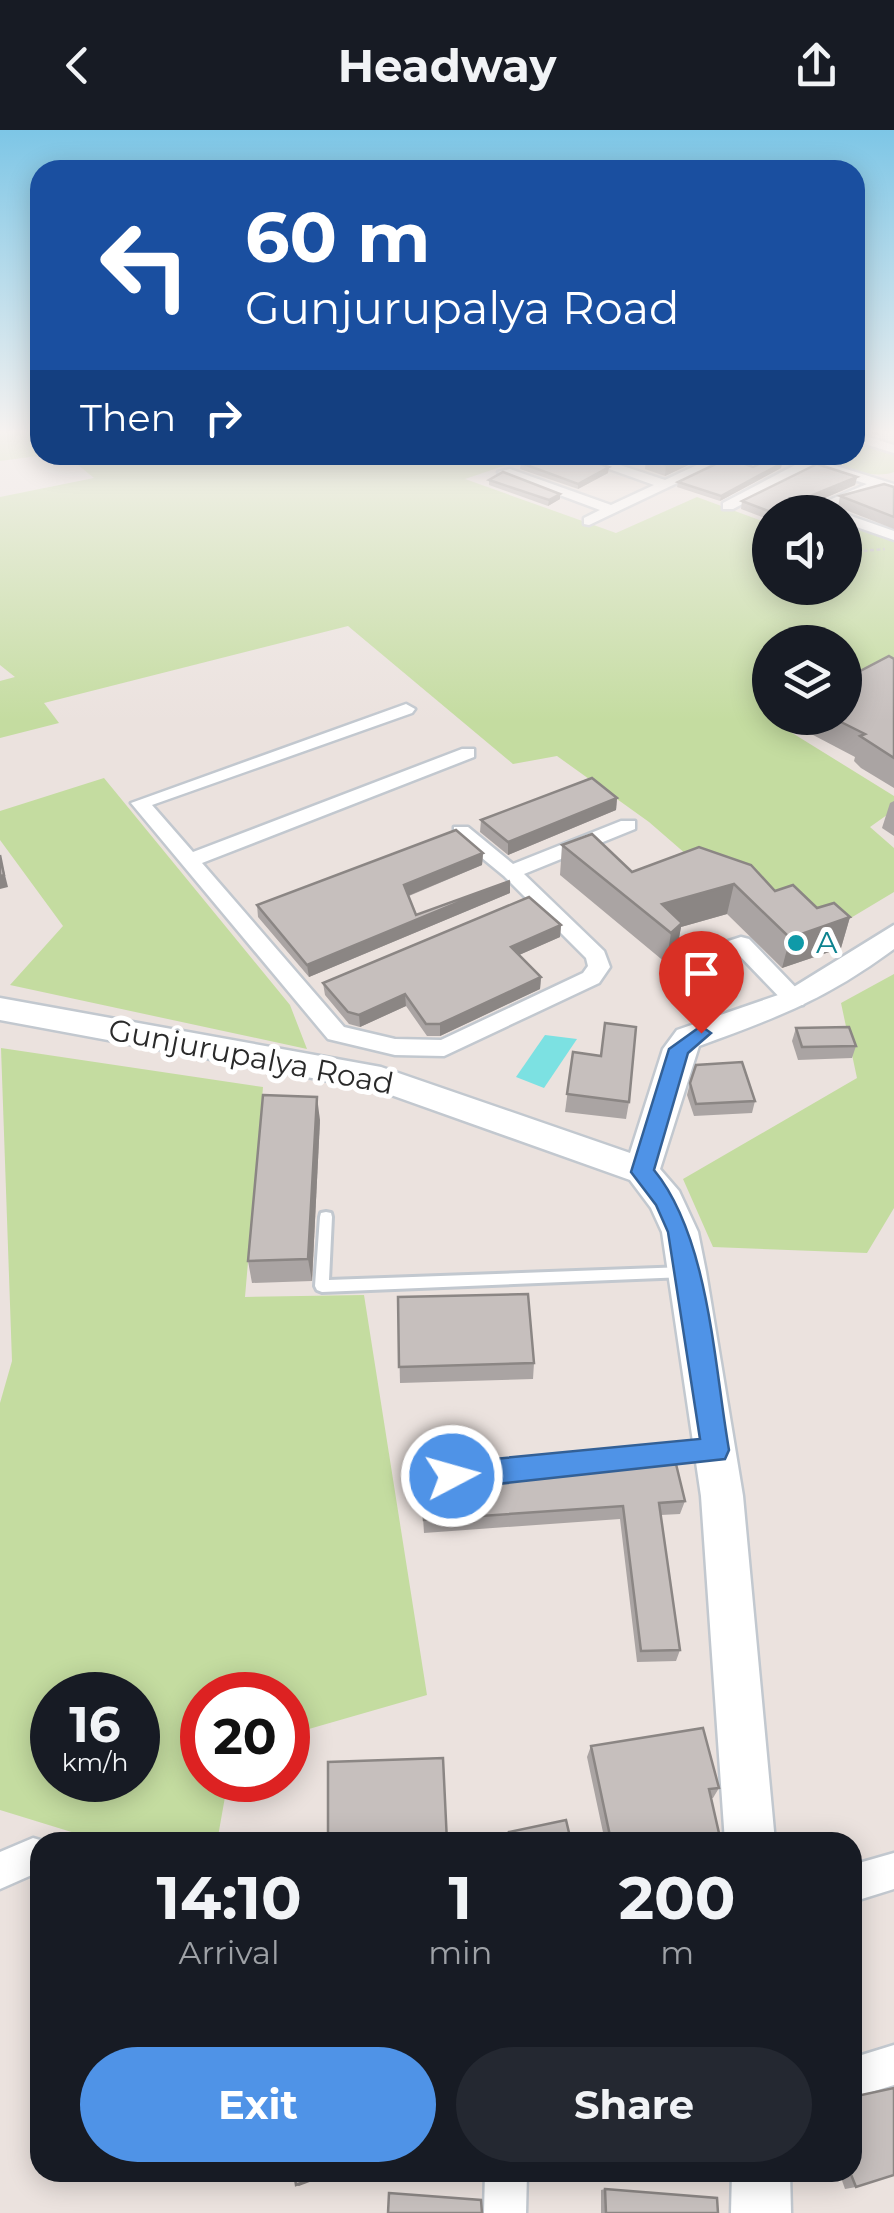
<!DOCTYPE html>
<style>
body{margin:0;font-family:Montserrat,sans-serif;background:#242831;color:#f1f3f6;height:100vh;display:flex;flex-direction:column;font-size:38px;white-space:nowrap}
*{box-sizing:border-box;margin:0}
p{font-size:32px;color:#9ea1a6}
.icon{flex:none;width:55px;height:55px;fill:none;stroke:currentColor;stroke-width:2;stroke-linecap:round;stroke-linejoin:round}
.map{position:relative;flex:1;overflow:hidden}
.sheet{position:absolute;left:30px;top:1702px;width:832px;height:350px;display:flex;flex-direction:column;background:#171b24;border-radius:30px;box-shadow:0 5px 25px #0003}
.sheet>*{flex:none}
.banner{position:absolute;left:30px;top:30px;width:835px;height:305px;border-radius:30px;box-shadow:0 5px 25px #0003;background:#1a4fa0;color:#fff;overflow:hidden}
.fabs{position:absolute;left:752px;top:365px;display:grid;gap:20px}
.fabs a{display:grid;place-items:center;width:110px;height:110px;border-radius:50%;background:#171b24;box-shadow:0 5px 25px #0003;font-size:50px}
.speed{position:absolute;left:30px;top:1542px;display:flex;gap:20px;font-size:50px;font-weight:700;text-align:center}
.speed>*{display:grid;place-content:center;width:130px;height:130px;border-radius:50%;background:#171b24;box-shadow:0 5px 25px #0003;line-height:1}
.speed small{font-size:25px;font-weight:400}
.speed .limit{border:15px solid #d22;background:#fff;color:#111}
.pin{position:absolute;display:grid;place-items:center;width:85px;height:85px;color:#fff;margin:-102px -42px;border-radius:50% 50% 50% 0;rotate:-45deg;box-shadow:0 0 10px #0007}
.pin .icon{rotate:45deg}
.me{position:absolute;width:110px;margin:-55px;rotate:84deg;stroke-linejoin:round;filter:drop-shadow(0 0 8px #0008)}
.turn{display:flex;align-items:center;gap:35px;height:210px;padding:0 50px;font-size:45px}
.turn .icon{width:130px;height:130px;stroke-width:2.5}
.turn b{display:block;font-size:70px;line-height:85px}
.then{display:flex;align-items:center;height:95px;padding:0 50px;background:#0003;gap:20px;font-size:38px}
.eta{display:flex;justify-content:space-evenly;align-items:center;height:170px;text-align:center}
.eta b{font-size:60px;font-weight:700;line-height:70px}
.button{display:flex;gap:20px;margin-top:auto;padding:20px 50px}
.button a{flex:1;height:115px;border-radius:60px;background:#4f93e7;color:#fff;font-size:40px;font-weight:700;line-height:115px;text-align:center}
.button a+a{background:#242831;color:#f1f3f6}
header{display:flex;justify-content:space-between;align-items:center;height:130px;padding:0 50px;background:#171b24;font-size:45px;font-weight:700}
.map>svg:first-child{display:block}
.green{fill:#c4dca0;fill-rule:evenodd}
.water{fill:#7ce1e2}
.lines{fill:none;stroke-linecap:round;stroke-linejoin:round}
.lane-casing{stroke:#c2c8cf;stroke-width:6}
.street-casing{stroke:#c2c8cf;stroke-width:5}
.secondary-casing{stroke:#c2c8cf;stroke-width:5}
.path{stroke:#c3c3c3;stroke-width:2.5;stroke-dasharray:4 2.5;stroke-linecap:butt}
.lane{fill:#fff;fill-rule:evenodd}
.street{fill:#fff;fill-rule:evenodd}
.secondary{fill:#fff;fill-rule:evenodd}
.wall{fill:#aaa4a3}
.shaded-wall{fill:#8b8684}
.building{fill:#c6bfbd;stroke:#8b8684;stroke-width:2.5}
.route{fill:#4f93e7;stroke:#336096;stroke-width:2.5}
.culture-dot{fill:#0f9aa8;stroke:#fff;stroke-width:4}
.labels{text-anchor:middle;stroke-width:10;stroke-linejoin:round;paint-order:stroke}
.culture-label{font-size:30px;fill:#0d838f;stroke:#fff;text-anchor:start}
.street-label{font-size:30px;fill:#2a2a2a;stroke:#fff}
</style>
<header><svg class="icon" aria-label="back" viewBox="0 0 24 24"><path d="M15 5l-7 7 7 7"/></svg>Headway<svg class="icon" aria-label="share" viewBox="0 0 24 24"><path d="M12 15V3M7 8l5-5 5 5M5 13v7h14v-7"/></svg></header>
<div class="map">
<svg width="894" height="2083" viewBox="0 0 894 2083">
<rect width="100%" height="100%" fill="#ebe2de"/>
<g class="green">
<path d="M 0,300 L 40,300 L 40,325 L 45,325 L 0,331 Z"/>
<path d="M 855,312 L 894,323 L 894,342 C 866,352 825,329 794,325 L 855,325 Z"/>
<path d="M 66,325 L 536,325 L 465,349 L 616,403 L 697,367 L 770,394 L 770,458 L 845,458 L 845,393 L 894,411 L 894,546 L 845,557 L 845,512 L 770,512 L 770,588 L 794,588 L 781,596 L 894,666 L 894,680 L 870,697 L 894,718 L 894,762 L 844,792 L 702,738 L 649,692 L 557,626 L 513,634 L 348,496 L 44,573 L 59,593 L 0,608 L 0,551 L 15,547 L 0,535 L 0,367 L 94,348 Z"/>
<path d="M 104,648 L 290,875 L 307,919 L 10,855 L 63,796 L 0,710 L 0,681 Z"/>
<path d="M 894,844 L 894,1078 L 867,1123 L 713,1117 L 683,1049 L 857,948 L 841,873 Z"/>
<path d="M 1,918 L 263,957 L 245,1167 L 364,1165 L 427,1565 L 288,1605 L 288,1565 L 202,1565 L 202,1650 L 228,1650 L 217,1712 L 104,1712 L 0,1680 L 0,1273 L 12,1231 ZM 52,1565 L 138,1565 L 138,1650 L 52,1650 Z"/>
</g>
<path class="water" d="M 545,905 L 577,909 L 544,958 L 516,947 Z"/>
<g class="lines">
<g class="lane-casing">
<g id="lane">
<path d="M 326,1082 L 331,1083 L 332,1087 L 329,1150 L 685,1137 L 690,1138 L 692,1142 L 690,1146 L 685,1147 L 322,1162 L 317,1160 L 315,1156 L 320,1087 L 321,1083 Z"/>
<path d="M 708,1314 L 713,1316 L 715,1321 L 713,1326 L 708,1328 L 452,1353 L 447,1351 L 444,1346 L 447,1341 L 452,1339 Z"/>
</g>
</g>
<g class="street-casing">
<g id="street">
<path d="M 855,303 L 894,315 L 894,323 L 855,311 Z"/>
<path d="M 570,325 L 590,325 L 665,350 L 718,325 L 736,325 L 589,395 L 584,394 L 584,388 L 600,380 L 498,342 L 510,339 L 611,375 L 654,355 Z"/>
<path d="M 749,325 L 811,328 L 894,354 L 894,362 L 878,357 L 819,382 L 801,382 L 867,354 L 812,337 L 733,379 L 723,379 L 723,373 L 797,334 Z"/>
<path d="M 845,384 L 894,401 L 894,410 L 845,393 Z"/>
<path d="M 406,574 L 415,579 L 412,583 L 152,675 L 193,722 L 462,619 L 474,619 L 474,627 L 202,733 L 344,897 L 395,909 L 441,910 L 583,843 L 588,836 L 586,828 L 504,746 L 454,705 L 454,697 L 468,697 L 513,734 L 621,691 L 635,691 L 635,699 L 524,744 L 604,821 L 610,837 L 599,853 L 444,926 L 395,925 L 328,909 L 131,673 Z"/>
<path d="M 741,807 L 749,809 L 803,865 L 806,870 L 803,875 L 787,875 L 737,823 L 680,841 L 669,834 L 672,829 Z"/>
<path d="M 33,1708 L 47,1712 L 40,1712 L 40,1746 L 34,1744 L 0,1759 L 0,1722 Z"/>
<path d="M 894,1723 L 894,1759 L 852,1772 L 852,1735 Z"/>
<path d="M 894,1915 L 894,1955 L 852,1968 L 852,1928 Z"/>
<path d="M 485,2042 L 527,2042 L 526,2083 L 484,2083 Z"/>
</g>
</g>
<g class="secondary-casing">
<g id="secondary">
<path d="M 894,795 L 894,819 C 825,870 778,887 699,916 L 660,1039 L 679,1061 L 698,1102 L 706,1142 L 743,1366 L 775,1712 L 725,1712 L 701,1366 L 662,1102 L 651,1078 L 630,1050 L 377,960 L 0,890 L 0,868 L 381,937 L 630,1023 L 663,919 L 677,900 L 784,863 Z"/>
<path d="M 732,2042 L 790,2042 L 791,2083 L 731,2083 Z"/>
</g>
</g>
<path class="path" d="M 856,410 L 848,414 L 863,421 L 885,419"/>
<use href="#lane" class="lane"/>
<use href="#street" class="street"/>
<use href="#secondary" class="secondary"/>
</g>
<g class="wall">
<path d="M 855,300 L 880,300 L 878,305 Z"/>
<path d="M 602,325 L 637,325 L 637,327 L 626,333 Z"/>
<path d="M 646,329 L 699,330 L 665,346 L 645,339 Z"/>
<path d="M 521,333 L 608,343 L 578,359 L 520,339 Z"/>
<path d="M 782,333 L 781,338 L 720,371 L 677,357 L 678,352 L 753,337 Z"/>
<path d="M 857,347 L 855,355 L 804,377 L 789,382 L 770,382 L 770,390 L 741,379 L 742,371 Z"/>
<path d="M 489,350 L 560,364 L 560,369 L 548,376 L 489,355 Z"/>
<path d="M 894,357 L 894,399 L 838,377 L 840,366 Z"/>
<path d="M 894,529 L 894,658 L 861,638 L 854,631 L 855,627 L 796,596 L 798,588 L 845,588 Z"/>
<path d="M 617,668 L 616,680 L 508,725 L 480,702 L 481,690 Z"/>
<path d="M 894,671 L 894,706 L 882,698 L 890,673 Z"/>
<path d="M 562,715 L 632,742 L 699,717 L 775,761 L 817,778 L 850,787 L 841,818 L 782,838 L 727,784 L 681,797 L 676,824 L 666,833 L 560,745 Z"/>
<path d="M 483,723 L 482,735 L 409,766 L 416,785 L 510,751 L 510,763 L 309,847 L 258,787 L 257,775 Z"/>
<path d="M 561,795 L 560,807 L 519,825 L 541,847 L 540,859 L 440,906 L 427,906 L 406,876 L 360,897 L 349,894 L 325,865 L 323,853 Z"/>
<path d="M 796,898 L 856,916 L 852,928 L 798,930 L 792,911 Z"/>
<path d="M 573,922 L 629,972 L 626,989 L 565,982 Z"/>
<path d="M 690,953 L 755,971 L 752,983 L 694,986 L 687,965 Z"/>
<path d="M 320,990 L 312,1151 L 252,1153 L 248,1131 Z"/>
<path d="M 398,1167 L 534,1233 L 533,1249 L 400,1253 Z"/>
<path d="M 421,1354 L 685,1371 L 680,1384 L 661,1385 L 680,1520 L 676,1531 L 637,1532 L 620,1389 L 424,1403 Z"/>
<path d="M 591,1616 L 719,1658 L 713,1668 L 711,1668 L 721,1712 L 507,1712 L 509,1702 L 571,1711 L 604,1707 L 587,1627 Z"/>
<path d="M 839,2042 L 852,2042 L 856,2057 L 845,2059 Z"/>
<path d="M 605,2059 L 718,2083 L 601,2083 L 601,2060 Z"/>
</g>
<g class="shaded-wall">
<path d="M 631,325 L 637,325 L 637,327 L 626,333 L 626,328 Z"/>
<path d="M 688,325 L 700,325 L 699,330 L 665,346 L 666,335 Z"/>
<path d="M 782,333 L 781,338 L 720,371 L 721,366 Z"/>
<path d="M 609,337 L 608,343 L 578,359 L 578,354 Z"/>
<path d="M 857,347 L 855,355 L 804,377 L 789,382 L 771,382 Z"/>
<path d="M 560,364 L 560,369 L 548,376 L 549,370 Z"/>
<path d="M 617,668 L 616,680 L 508,725 L 508,712 Z"/>
<path d="M 483,723 L 482,735 L 405,767 L 404,755 Z"/>
<path d="M 0,725 L 8,757 L 0,759 Z"/>
<path d="M 510,751 L 510,763 L 309,847 L 307,835 Z"/>
<path d="M 734,754 L 727,784 L 681,797 L 676,824 L 666,833 L 671,803 L 662,774 Z"/>
<path d="M 850,787 L 841,818 L 782,838 L 790,808 Z"/>
<path d="M 561,795 L 560,807 L 510,829 L 511,817 Z"/>
<path d="M 541,847 L 540,859 L 440,906 L 440,894 Z"/>
<path d="M 405,864 L 406,876 L 360,897 L 359,885 Z"/>
<path d="M 317,967 L 320,990 L 312,1151 L 308,1129 Z"/>
<path d="M 329,2042 L 336,2042 L 299,2056 L 296,2055 Z"/>
</g>
<g class="building">
<path d="M 537,325 L 574,325 L 609,337 L 578,354 L 521,333 Z"/>
<path d="M 654,325 L 688,325 L 666,335 L 646,329 Z"/>
<path d="M 728,328 L 753,337 L 771,328 L 782,333 L 721,366 L 678,352 Z"/>
<path d="M 817,334 L 857,347 L 771,382 L 742,371 Z"/>
<path d="M 503,342 L 560,364 L 549,370 L 489,350 Z"/>
<path d="M 884,354 L 894,357 L 894,387 L 840,366 Z"/>
<path d="M 889,526 L 894,529 L 894,628 L 860,606 L 865,604 L 833,588 L 845,588 L 845,549 Z"/>
<path d="M 592,648 L 617,668 L 508,712 L 481,690 Z"/>
<path d="M 456,700 L 483,723 L 404,755 L 416,785 L 510,751 L 307,835 L 257,775 Z"/>
<path d="M 592,704 L 632,742 L 699,717 L 751,735 L 775,761 L 793,755 L 817,778 L 834,773 L 850,787 L 790,808 L 734,754 L 662,774 L 682,793 L 671,803 L 562,715 Z"/>
<path d="M 0,725 L 4,745 L 0,746 Z"/>
<path d="M 529,767 L 561,795 L 511,817 L 541,847 L 440,894 L 426,894 L 405,864 L 359,885 L 348,882 L 323,853 Z"/>
<path d="M 605,893 L 636,897 L 629,972 L 567,964 L 573,922 L 601,926 Z"/>
<path d="M 849,897 L 856,916 L 802,917 L 796,898 Z"/>
<path d="M 742,932 L 755,971 L 696,974 L 690,953 L 696,935 Z"/>
<path d="M 263,965 L 317,967 L 308,1129 L 248,1131 Z"/>
<path d="M 528,1164 L 534,1233 L 399,1237 L 398,1167 Z"/>
<path d="M 676,1334 L 685,1371 L 659,1373 L 680,1520 L 641,1521 L 623,1376 L 424,1390 L 421,1354 Z"/>
<path d="M 703,1598 L 719,1658 L 709,1659 L 721,1712 L 511,1712 L 509,1702 L 566,1690 L 571,1711 L 610,1706 L 591,1616 Z"/>
<path d="M 443,1628 L 447,1712 L 328,1712 L 328,1632 Z"/>
<path d="M 894,1958 L 894,2045 L 856,2057 L 850,2042 L 852,2042 L 852,1967 Z"/>
<path d="M 294,2042 L 329,2042 L 296,2055 Z"/>
<path d="M 605,2059 L 717,2068 L 718,2083 L 606,2083 Z"/>
<path d="M 389,2063 L 481,2070 L 482,2083 L 388,2083 Z"/>
</g>
<linearGradient id="sky" x2="0" y2="1"><stop stop-color="#7dc6e6"/><stop offset="0.51" stop-color="#f6f2f0"/><stop offset="1" stop-color="#f6f2f0" stop-opacity="0"/></linearGradient>
<rect width="894" height="592" fill="url(#sky)"/>
<path class="route" d="M 701,896 L 711,903 L 688,923 L 654,1040 C 709,1107 714,1234 729,1320 L 725,1329 L 452,1359 L 442,1355 L 438,1346 L 442,1337 L 452,1333 L 700,1309 L 668,1102 L 656,1075 L 631,1042 L 669,919 Z"/>
<circle class="culture-dot" cx="796" cy="813" r="10"/>
<g class="labels">
<g class="culture-label">
<text x="816" y="823">A</text>
</g>
<g class="street-label">
<text transform="translate(251 927) rotate(11)" y="10">Gunjurupalya Road</text>
</g>
</g>
</svg>
<div class="fabs">
<a><svg class="icon" aria-label="sound" viewBox="0 0 24 24"><path d="M4 9h4l5-4v14l-5-4H4zM17 9q2 3 0 6"/></svg></a>
<a><svg class="icon" aria-label="layers" viewBox="0 0 24 24"><path d="M12 4l9 5-9 5-9-5zM3 14l9 5 9-5"/></svg></a>
</div>
<div class="speed"><div>16<small>km/h</small></div><div class="limit">20</div></div>
<div class="pin" style="left:701px;top:903px;background:#d93025"><svg class="icon" aria-label="arrive" viewBox="0 0 24 24"><path d="M6 21V4h12l-3 4 3 4H6"/></svg></div>
<svg class="me" style="left:452px;top:1346px" viewBox="-20 -20 40 40"><circle r="17" fill="#4f93e7" stroke="#fff" stroke-width="3"/><path d="M0-11L8 9 0 5-8 9z" fill="#fff"/></svg>
<div class="banner">
<div class="turn"><svg class="icon" aria-label="left" viewBox="0 0 24 24"><path d="M17 20v-9H6M10 6l-5 5 5 5"/></svg><div><b>60 m</b>Gunjurupalya Road</div></div>
<div class="then">Then<svg class="icon" aria-label="right" viewBox="0 0 24 24"><path d="M7 20v-9h11M14 6l5 5-5 5"/></svg></div>
</div>
<section class="sheet">
<div class="eta">
<div><b>14:10</b><p>Arrival</p></div>
<div><b>1</b><p>min</p></div>
<div><b>200</b><p>m</p></div>
</div>
<div class="button"><a>Exit</a><a>Share</a></div>
</section>
</div>
